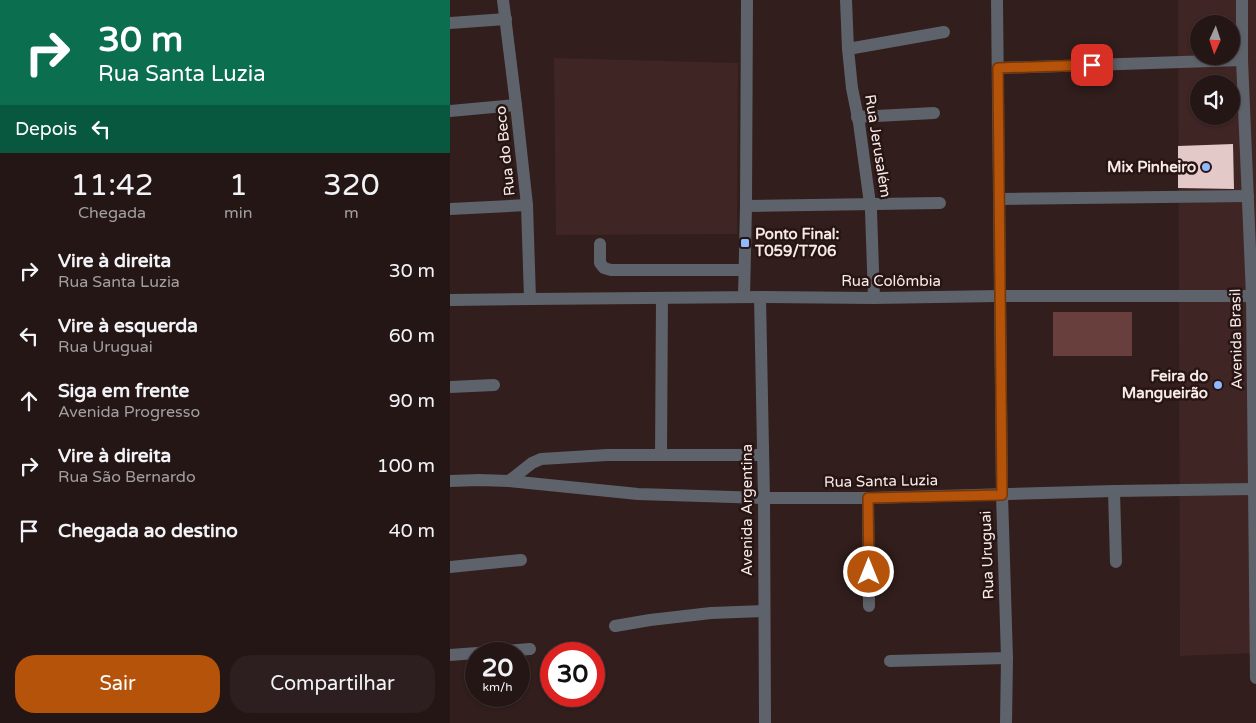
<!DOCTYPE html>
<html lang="pt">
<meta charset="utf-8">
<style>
body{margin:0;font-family:"Varela Round",sans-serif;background:#2d1f1f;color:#f1f3f6;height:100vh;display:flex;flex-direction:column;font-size:19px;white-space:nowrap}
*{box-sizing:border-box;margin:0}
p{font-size:16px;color:#a39fa1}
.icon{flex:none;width:28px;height:28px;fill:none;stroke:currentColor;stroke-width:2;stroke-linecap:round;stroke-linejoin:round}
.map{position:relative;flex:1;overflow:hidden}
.details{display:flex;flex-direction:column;background:#251616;width:450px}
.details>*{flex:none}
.banner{background:#0b6e4f;color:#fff;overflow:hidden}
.needle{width:32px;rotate:183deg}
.controls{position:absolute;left:740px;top:15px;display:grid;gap:10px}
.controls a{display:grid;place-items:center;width:50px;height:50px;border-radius:50%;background:#251616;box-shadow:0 1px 4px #0004,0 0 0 1px #423535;font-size:25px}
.speed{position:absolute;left:15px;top:642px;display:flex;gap:10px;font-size:25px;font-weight:700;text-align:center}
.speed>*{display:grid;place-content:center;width:65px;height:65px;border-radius:50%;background:#251616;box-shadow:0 1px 4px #0004,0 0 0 1px #423535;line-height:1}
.speed small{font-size:12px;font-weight:400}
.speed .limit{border:8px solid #d22;background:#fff;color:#111}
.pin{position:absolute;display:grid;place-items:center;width:42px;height:42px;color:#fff;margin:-21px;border-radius:10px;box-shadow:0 2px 8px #0006}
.me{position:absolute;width:55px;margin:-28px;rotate:0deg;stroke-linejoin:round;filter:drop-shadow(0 0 4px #0008)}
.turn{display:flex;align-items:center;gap:18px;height:105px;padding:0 15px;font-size:22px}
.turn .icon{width:65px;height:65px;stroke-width:2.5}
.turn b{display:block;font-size:35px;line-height:42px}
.then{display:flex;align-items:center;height:48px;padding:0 15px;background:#0003;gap:10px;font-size:19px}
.eta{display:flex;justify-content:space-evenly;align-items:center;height:85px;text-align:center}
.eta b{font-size:30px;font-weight:600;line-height:35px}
.button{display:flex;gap:10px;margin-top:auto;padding:10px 15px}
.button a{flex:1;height:58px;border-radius:20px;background:#b45309;color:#fff;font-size:20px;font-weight:600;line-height:58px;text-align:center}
.button a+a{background:#2d1f1f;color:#f1f3f6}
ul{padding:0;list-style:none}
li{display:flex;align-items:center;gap:15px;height:65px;padding:0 15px}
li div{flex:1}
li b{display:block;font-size:19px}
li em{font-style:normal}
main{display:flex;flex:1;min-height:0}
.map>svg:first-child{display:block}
.built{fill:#3f2524;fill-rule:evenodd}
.green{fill:#683f3d}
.building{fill:#e3c9c7}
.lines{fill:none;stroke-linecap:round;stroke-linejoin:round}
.minor{stroke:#5e626a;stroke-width:12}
.route-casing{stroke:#753606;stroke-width:12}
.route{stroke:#b45309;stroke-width:9}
.poi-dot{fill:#8fb8fd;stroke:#271514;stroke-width:2}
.labels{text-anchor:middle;stroke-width:5;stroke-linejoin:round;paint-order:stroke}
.street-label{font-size:15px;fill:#f8eae9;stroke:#271514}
.poi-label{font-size:15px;font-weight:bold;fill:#f8eae9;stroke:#271514;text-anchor:end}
</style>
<main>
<section class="details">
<div class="banner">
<div class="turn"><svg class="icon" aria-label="right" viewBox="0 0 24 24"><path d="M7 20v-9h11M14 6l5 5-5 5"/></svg><div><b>30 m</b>Rua Santa Luzia</div></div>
<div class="then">Depois<svg class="icon" aria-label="left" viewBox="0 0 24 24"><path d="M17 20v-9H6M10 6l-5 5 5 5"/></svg></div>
</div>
<div class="eta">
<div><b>11:42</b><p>Chegada</p></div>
<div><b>1</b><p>min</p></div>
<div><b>320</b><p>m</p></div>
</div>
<ul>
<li><svg class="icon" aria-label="right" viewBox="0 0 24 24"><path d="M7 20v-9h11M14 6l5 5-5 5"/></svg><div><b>Vire à direita</b><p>Rua Santa Luzia</p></div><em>30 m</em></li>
<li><svg class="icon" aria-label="left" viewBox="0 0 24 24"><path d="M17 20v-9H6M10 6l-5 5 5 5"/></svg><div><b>Vire à esquerda</b><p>Rua Uruguai</p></div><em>60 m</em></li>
<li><svg class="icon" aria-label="ahead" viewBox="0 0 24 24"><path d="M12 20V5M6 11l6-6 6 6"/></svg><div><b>Siga em frente</b><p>Avenida Progresso</p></div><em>90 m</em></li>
<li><svg class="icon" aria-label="right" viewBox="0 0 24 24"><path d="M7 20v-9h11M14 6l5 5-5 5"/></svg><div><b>Vire à direita</b><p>Rua São Bernardo</p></div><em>100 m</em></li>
<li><svg class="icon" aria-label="arrive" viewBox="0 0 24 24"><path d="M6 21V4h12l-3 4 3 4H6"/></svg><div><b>Chegada ao destino</b></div><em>40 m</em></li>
</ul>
<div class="button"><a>Sair</a><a>Compartilhar</a></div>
</section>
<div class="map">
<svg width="806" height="723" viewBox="0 0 806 723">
<rect width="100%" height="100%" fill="#311e1d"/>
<g class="built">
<path d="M 728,0 L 806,0 L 806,653 L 730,656 ZM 749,24 L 781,24 L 781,56 L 749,56 ZM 749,84 L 781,84 L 781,116 L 749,116 Z"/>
<path d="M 104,58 L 288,63 L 287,234 L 106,235 Z"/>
</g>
<rect class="green" x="603" y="312" width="79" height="44"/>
<path class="building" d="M 783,144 L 784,189 L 728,188 L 728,146 Z"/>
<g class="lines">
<g class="minor">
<path d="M 53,0 L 66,105 L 77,205 L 80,299"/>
<path d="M 396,0 L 398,49 L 402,88 L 409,123 L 421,211 L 424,298"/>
<path d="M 547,0 L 552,495 L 557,658 L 556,723"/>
<path d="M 792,0 L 792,60 L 802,296 L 806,678"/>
<path d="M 0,23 L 56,19"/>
<path d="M 398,49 L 494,32"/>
<path d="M 548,68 L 792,60"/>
<path d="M 0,111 L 66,105"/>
<path d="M 407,117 L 484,113"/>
<path d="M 549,199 L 798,196"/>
<path d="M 296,206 L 490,203"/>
<path d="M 0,209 L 77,205"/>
<path d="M 150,244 L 150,263 L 154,268 L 161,270 L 294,270"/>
<path d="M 294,297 L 296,206 L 297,0"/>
<path d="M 310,297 L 314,498 L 315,723"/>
<path d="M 0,300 L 80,299 L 310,297 L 424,298 L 549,296 L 806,296"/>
<path d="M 0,387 L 44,385"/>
<path d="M 211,455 L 212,298"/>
<path d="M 0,481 L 29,480 L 59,481 L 188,494 L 314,498 L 418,498 L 664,491 L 803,489"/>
<path d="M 59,481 L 82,463 L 91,459 L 157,455 L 313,455"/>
<path d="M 664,491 L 666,562"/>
<path d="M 418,498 L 419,606"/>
<path d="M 0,567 L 71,560"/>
<path d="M 165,626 L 200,620 L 261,613 L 314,611"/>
<path d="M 0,655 L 80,649"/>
<path d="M 440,661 L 557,658"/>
</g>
</g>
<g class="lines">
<g class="route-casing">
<path id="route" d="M 419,572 L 418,498 L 552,495 L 548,68 L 642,65"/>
</g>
<use href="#route" class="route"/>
</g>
<g class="poi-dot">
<circle cx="756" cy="167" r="5"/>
<rect x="290" y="238" width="10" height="10" rx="2.5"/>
<circle cx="768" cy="385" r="5"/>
</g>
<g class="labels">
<g class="street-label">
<text transform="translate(428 146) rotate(81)" y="5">Rua Jerusalém</text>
<text transform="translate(55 151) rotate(-96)" y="5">Rua do Beco</text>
<text x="441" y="286">Rua Colômbia</text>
<text transform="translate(786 339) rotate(-91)" y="5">Avenida Brasil</text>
<text transform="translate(431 481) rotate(-1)" y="5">Rua Santa Luzia</text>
<text transform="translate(297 510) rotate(-90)" y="5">Avenida Argentina</text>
<text transform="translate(537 555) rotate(-92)" y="5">Rua Uruguai</text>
</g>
<g class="poi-label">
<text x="746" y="172">Mix Pinheiro</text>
<text x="305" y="239" text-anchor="start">Ponto Final:<tspan x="305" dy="17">T059/T706</tspan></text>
<text x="758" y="381">Feira do<tspan x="758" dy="17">Mangueirão</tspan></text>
</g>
</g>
</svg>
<div class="controls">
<a><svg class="needle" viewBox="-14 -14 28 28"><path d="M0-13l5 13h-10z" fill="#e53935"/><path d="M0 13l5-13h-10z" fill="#a39fa1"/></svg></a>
<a><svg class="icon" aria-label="sound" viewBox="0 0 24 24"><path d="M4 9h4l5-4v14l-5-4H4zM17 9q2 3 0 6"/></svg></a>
</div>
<div class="speed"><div>20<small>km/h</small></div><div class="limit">30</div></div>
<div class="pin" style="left:642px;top:65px;background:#d93025"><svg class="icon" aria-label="arrive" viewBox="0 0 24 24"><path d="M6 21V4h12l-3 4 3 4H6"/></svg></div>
<svg class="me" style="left:419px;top:572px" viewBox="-20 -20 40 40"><circle r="17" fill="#b45309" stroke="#fff" stroke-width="3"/><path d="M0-11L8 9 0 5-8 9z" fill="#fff"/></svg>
</div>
</main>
